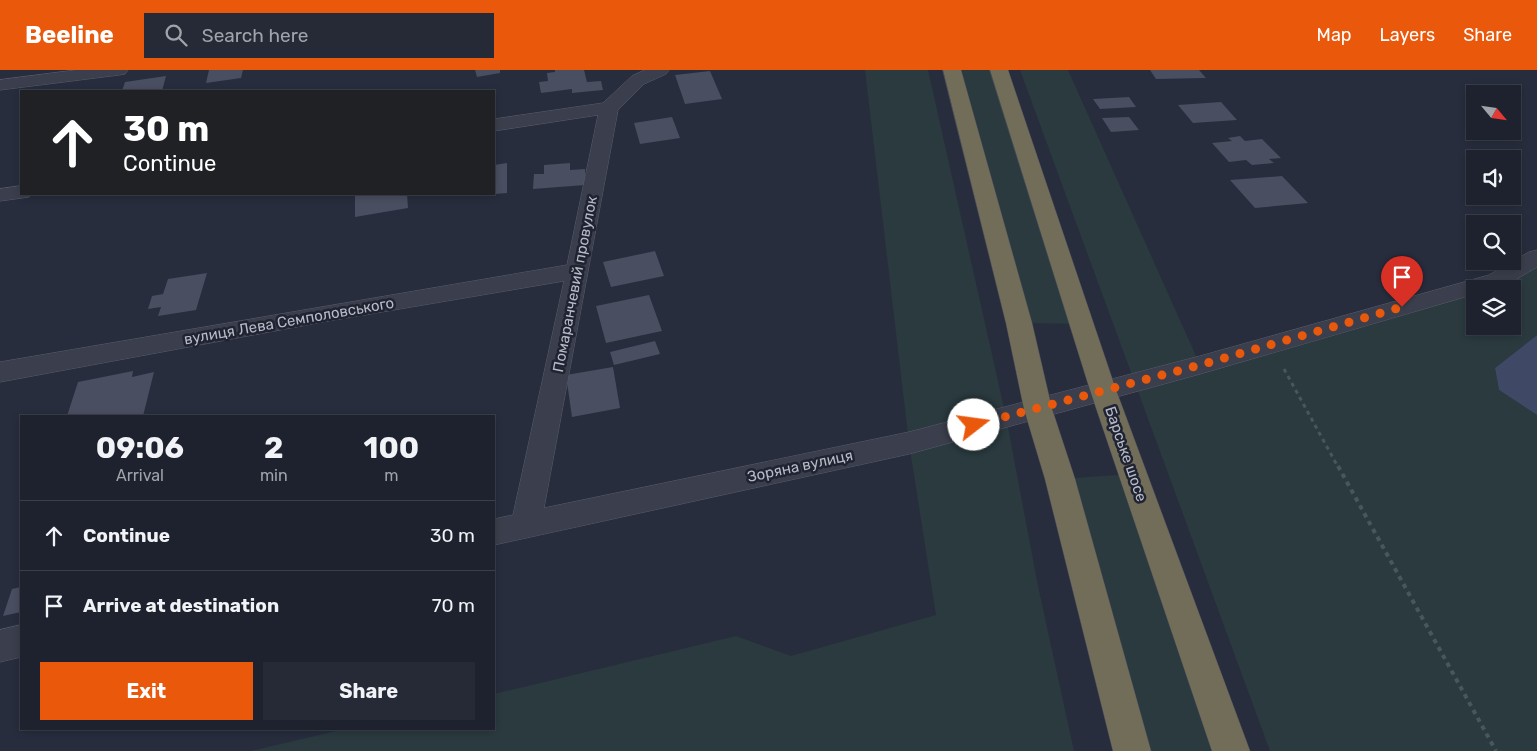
<!DOCTYPE html>
<meta charset="utf-8">
<style>
body{margin:0;font-family:Rubik,sans-serif;background:#252a36;color:#f1f3f6;height:100vh;display:flex;flex-direction:column;font-size:19px;white-space:nowrap}
*{box-sizing:border-box;margin:0}
p{font-size:16px;color:#a0a4aa}
.icon{flex:none;width:28px;height:28px;fill:none;stroke:currentColor;stroke-width:2;stroke-linecap:round;stroke-linejoin:round}
.map{position:relative;flex:1;overflow:hidden}
.drawer{position:absolute;left:20px;top:345px;width:475px;height:315px;display:flex;flex-direction:column;background:#1d222e;border-radius:0px;box-shadow:0 2px 8px #0003,0 0 0 1px #3b3f4a}
.drawer>*{flex:none}
.banner{position:absolute;left:20px;top:20px;width:475px;height:105px;border-radius:0px;box-shadow:0 2px 8px #0003,0 0 0 1px #3b3f4a;background:#202124;color:#fff;overflow:hidden}
.needle{width:32px;rotate:119deg}
.fabs{position:absolute;left:1466px;top:15px;display:grid;gap:10px}
.fabs a{display:grid;place-items:center;width:55px;height:55px;border-radius:0px;background:#1d222e;box-shadow:0 2px 8px #0003,0 0 0 1px #3b3f4a;font-size:25px}
.pin{position:absolute;display:grid;place-items:center;width:42px;height:42px;color:#fff;margin:-51px -21px;border-radius:50% 50% 50% 0;rotate:-45deg;box-shadow:0 0 5px #0007}
.pin .icon{rotate:45deg}
.me{position:absolute;width:55px;margin:-28px;rotate:75deg;stroke-linejoin:round;filter:drop-shadow(0 0 4px #0008)}
.turn{display:flex;align-items:center;gap:18px;height:105px;padding:0 20px;font-size:22px}
.turn .icon{width:65px;height:65px;stroke-width:2.5}
.turn b{display:block;font-size:35px;line-height:42px}
.eta{display:flex;justify-content:space-evenly;align-items:center;height:85px;text-align:center}
.eta b{font-size:30px;font-weight:700;line-height:35px}
.primary-button{display:flex;gap:10px;margin-top:auto;padding:10px 20px}
.primary-button a{flex:1;height:58px;border-radius:0px;background:#ea580c;color:#fff;font-size:20px;font-weight:700;line-height:58px;text-align:center}
.primary-button a+a{background:#252a36;color:#f1f3f6}
ul{padding:0;list-style:none}
li{display:flex;align-items:center;gap:15px;height:70px;padding:0 20px;border-top:1px solid #3b3f4a}
li div{flex:1}
li b{display:block;font-size:19px}
li em{font-style:normal}
header{display:flex;align-items:center;gap:30px;box-sizing:border-box;height:70px;padding:0 25px;background:#ea580c;color:#fff}
header strong{font-size:24px}
nav{display:flex;gap:28px;margin-inline-start:auto;font-size:18px}
.search{width:350px;height:45px;background:#252a36;display:flex;align-items:center;gap:12px;box-sizing:border-box;padding:0 18px;border-radius:0px;color:#a0a4aa;font-size:19px}
.map>svg:first-child{display:block}
.green{fill:#2a3a3f;fill-rule:evenodd}
.water{fill:#3f4864}
.building{fill:#494e60}
.lines{fill:none;stroke-linecap:round;stroke-linejoin:round}
.street-casing{stroke:#595d6b;stroke-width:1}
.highway-casing{stroke:#464a58;stroke-width:1}
.path-far1{stroke:#49575d;stroke-width:3;stroke-dasharray:4 4;stroke-linecap:butt}
.path{stroke:#49575d;stroke-width:4;stroke-dasharray:4.5 4.5;stroke-linecap:butt}
.street{fill:#3b3f4d;fill-rule:evenodd}
.highway{fill:#726d59;fill-rule:evenodd}
.route{stroke:#ea580c;stroke-width:9;stroke-dasharray:0 16.2}
.labels{text-anchor:middle;stroke-width:5;stroke-linejoin:round;paint-order:stroke}
.street-label{font-size:15px;fill:#b7bbc8;stroke:#202432}
</style>
<header>
<strong>Beeline</strong>
<div class="search"><svg class="icon" aria-label="search" viewBox="0 0 24 24"><circle cx="10" cy="10" r="6"/><path d="M15 15l6 6"/></svg>Search here</div>
<nav><a>Map</a><a>Layers</a><a>Share</a></nav>
</header>
<div class="map">
<svg width="1537" height="681" viewBox="0 0 1537 681">
<rect width="100%" height="100%" fill="#272d3d"/>
<g class="green">
<path d="M 865,0 L 928,0 L 1006,347 L 1038,516 L 1074,681 L 251,681 L 345,659 L 494,659 L 494,624 L 736,566 L 791,586 L 936,545 L 909,373 Z"/>
<path d="M 953,0 L 998,0 L 1083,254 L 1019,253 Z"/>
<path d="M 1020,0 L 1068,0 L 1200,295 L 1497,210 L 1537,187 L 1537,265 L 1495,298 L 1499,320 L 1537,345 L 1537,681 L 1270,681 ZM 1475,219 L 1512,219 L 1512,256 L 1475,256 Z"/>
<path d="M 1132,404 L 1231,681 L 1132,681 L 1060,409 Z"/>
</g>
<path class="water" d="M 1537,265 L 1537,345 L 1499,320 L 1495,298 Z"/>
<g class="building">
<path d="M 209,0 L 243,0 L 241,8 L 206,13 Z"/>
<path d="M 475,0 L 500,0 L 500,3 L 477,7 Z"/>
<path d="M 555,0 L 584,0 L 587,12 L 601,11 L 603,20 L 572,23 L 572,19 L 541,23 L 539,12 L 548,11 L 547,3 L 555,2 Z"/>
<path d="M 1150,0 L 1199,0 L 1206,8 L 1156,9 Z"/>
<path d="M 710,1 L 722,29 L 685,34 L 675,5 Z"/>
<path d="M 166,6 L 162,21 L 122,21 L 125,12 Z"/>
<path d="M 1129,27 L 1136,37 L 1100,39 L 1093,29 Z"/>
<path d="M 1221,32 L 1237,50 L 1193,53 L 1178,35 Z"/>
<path d="M 672,47 L 680,68 L 640,74 L 634,53 Z"/>
<path d="M 1129,47 L 1139,60 L 1111,62 L 1102,48 Z"/>
<path d="M 1240,66 L 1245,71 L 1262,69 L 1281,88 L 1269,89 L 1274,93 L 1252,95 L 1246,90 L 1229,92 L 1212,73 L 1232,71 L 1228,68 Z"/>
<path d="M 507,93 L 507,123 L 494,124 L 494,95 Z"/>
<path d="M 570,93 L 570,100 L 585,99 L 585,115 L 533,119 L 534,104 L 544,104 L 544,95 Z"/>
<path d="M 1282,106 L 1308,133 L 1255,138 L 1230,110 Z"/>
<path d="M 355,124 L 407,124 L 408,138 L 355,147 Z"/>
<path d="M 655,181 L 664,206 L 611,217 L 603,192 Z"/>
<path d="M 207,203 L 196,240 L 158,246 L 161,237 L 148,239 L 152,226 L 163,224 L 168,209 Z"/>
<path d="M 649,225 L 662,261 L 606,273 L 596,236 Z"/>
<path d="M 655,271 L 660,284 L 614,295 L 610,282 Z"/>
<path d="M 613,297 L 620,338 L 572,347 L 566,305 Z"/>
<path d="M 133,301 L 132,307 L 154,302 L 143,346 L 67,346 L 78,312 Z"/>
<path d="M 21,517 L 21,542 L 3,546 L 12,519 Z"/>
</g>
<g class="lines">
<g class="street-casing">
<g id="street">
<path d="M 76,0 L 128,0 L 125,4 L 119,5 L 0,20 L 0,10 Z"/>
<path d="M 645,0 L 669,0 L 666,4 L 644,14 L 618,40 L 544,438 L 909,362 L 1200,286 L 1489,205 L 1529,182 L 1537,180 L 1537,197 C 1513,211 1504,219 1475,219 L 1475,224 L 1200,304 L 909,384 L 494,475 L 494,449 L 513,445 L 564,211 L 323,252 L 0,312 L 0,292 L 567,195 L 598,45 L 494,61 L 494,49 L 603,33 L 632,6 Z"/>
<path d="M 21,116 L 21,124 L 30,124 L 29,127 L 0,131 L 0,119 Z"/>
<path d="M 21,555 L 21,587 L 0,592 L 0,560 Z"/>
</g>
</g>
<g class="highway-casing">
<g id="highway">
<path d="M 943,0 L 961,0 L 1032,253 L 1052,339 L 1075,409 L 1151,681 L 1113,681 L 1045,409 L 1024,339 L 1006,253 Z"/>
<path d="M 990,0 L 1008,0 L 1116,320 L 1250,681 L 1212,681 L 1090,320 Z"/>
</g>
</g>
<path class="path-far1" d="M 1284,299 L 1338,397"/>
<path class="path" d="M 1338,396 L 1496,681"/>
<use href="#street" class="street"/>
<use href="#highway" class="highway"/>
</g>
<g class="lines">
<path class="route" d="M 974,355 L 1200,295 L 1402,237"/>
</g>
<g class="labels">
<g class="street-label">
<text transform="translate(575 214) rotate(-79)" y="5">Помаранчевий провулок</text>
<text transform="translate(289 251) rotate(-10)" y="5">вулиця Лева Семполовського</text>
<text transform="translate(1126 384) rotate(71)" y="5">Барське шосе</text>
<text transform="translate(800 396) rotate(-12)" y="5">Зоряна вулиця</text>
</g>
</g>
</svg>
<div class="fabs">
<a><svg class="needle" viewBox="-14 -14 28 28"><path d="M0-13l5 13h-10z" fill="#e53935"/><path d="M0 13l5-13h-10z" fill="#a0a4aa"/></svg></a>
<a><svg class="icon" aria-label="sound" viewBox="0 0 24 24"><path d="M4 9h4l5-4v14l-5-4H4zM17 9q2 3 0 6"/></svg></a>
<a><svg class="icon" aria-label="search" viewBox="0 0 24 24"><circle cx="10" cy="10" r="6"/><path d="M15 15l6 6"/></svg></a>
<a><svg class="icon" aria-label="layers" viewBox="0 0 24 24"><path d="M12 4l9 5-9 5-9-5zM3 14l9 5 9-5"/></svg></a>
</div>
<div class="pin" style="left:1402px;top:237px;background:#d93025"><svg class="icon" aria-label="arrive" viewBox="0 0 24 24"><path d="M6 21V4h12l-3 4 3 4H6"/></svg></div>
<svg class="me" style="left:974px;top:355px" viewBox="-20 -20 40 40"><circle r="19" fill="#fff"/><path d="M0-13L10 11 0 6-10 11z" fill="#ea580c"/></svg>
<div class="banner">
<div class="turn"><svg class="icon" aria-label="ahead" viewBox="0 0 24 24"><path d="M12 20V5M6 11l6-6 6 6"/></svg><div><b>30 m</b>Continue</div></div>
</div>
<section class="drawer">
<div class="eta">
<div><b>09:06</b><p>Arrival</p></div>
<div><b>2</b><p>min</p></div>
<div><b>100</b><p>m</p></div>
</div>
<ul>
<li><svg class="icon" aria-label="ahead" viewBox="0 0 24 24"><path d="M12 20V5M6 11l6-6 6 6"/></svg><div><b>Continue</b></div><em>30 m</em></li>
<li><svg class="icon" aria-label="arrive" viewBox="0 0 24 24"><path d="M6 21V4h12l-3 4 3 4H6"/></svg><div><b>Arrive at destination</b></div><em>70 m</em></li>
</ul>
<div class="primary-button"><a>Exit</a><a>Share</a></div>
</section>
</div>
